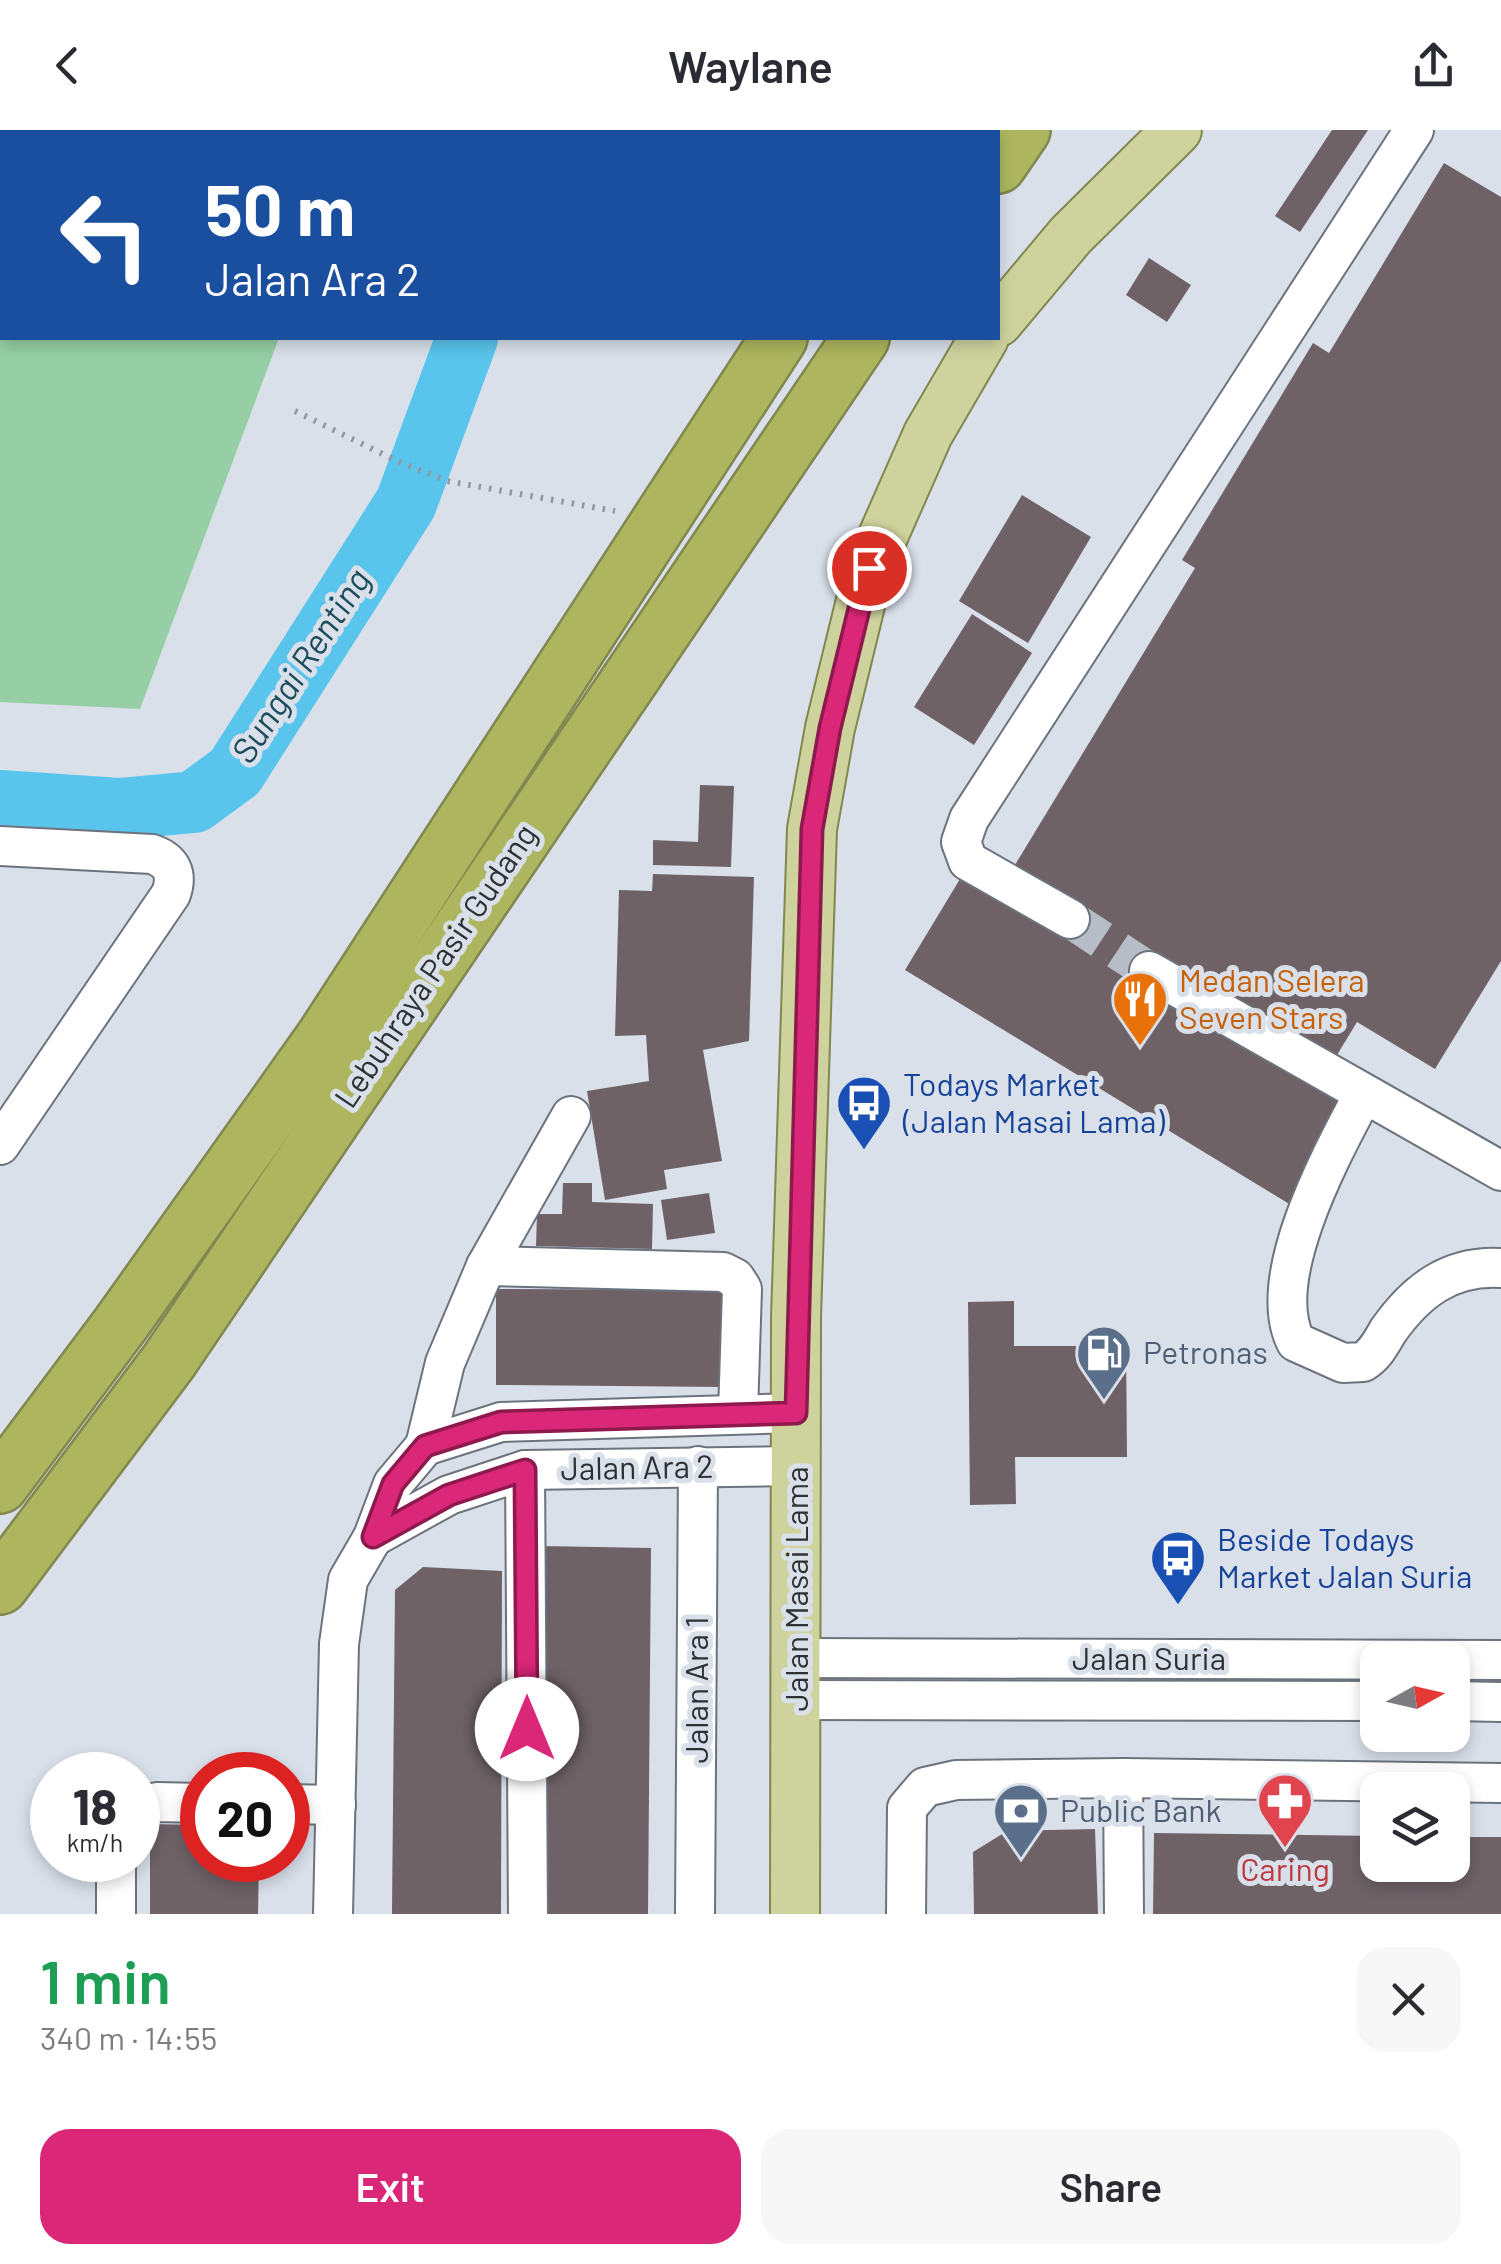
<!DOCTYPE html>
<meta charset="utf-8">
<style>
body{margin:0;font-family:Barlow,sans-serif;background:#f7f7f7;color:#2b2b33;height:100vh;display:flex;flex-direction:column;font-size:38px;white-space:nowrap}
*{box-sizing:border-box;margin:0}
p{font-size:32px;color:#7c7c81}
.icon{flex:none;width:55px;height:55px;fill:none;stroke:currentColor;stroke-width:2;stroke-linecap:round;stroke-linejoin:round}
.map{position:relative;height:1784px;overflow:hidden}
.side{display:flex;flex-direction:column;background:#fff;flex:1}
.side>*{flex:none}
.guide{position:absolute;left:0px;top:0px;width:1000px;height:210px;box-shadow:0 5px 15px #0003;background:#1a4fa0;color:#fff;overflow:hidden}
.needle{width:65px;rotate:82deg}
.buttons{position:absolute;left:1360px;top:1512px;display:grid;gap:20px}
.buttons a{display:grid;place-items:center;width:110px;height:110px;border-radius:20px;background:#fff;box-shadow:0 5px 15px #0003;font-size:50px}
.speed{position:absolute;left:30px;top:1622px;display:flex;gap:20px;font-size:50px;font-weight:700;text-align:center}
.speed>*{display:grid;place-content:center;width:130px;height:130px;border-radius:50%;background:#fff;box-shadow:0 5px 15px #0003;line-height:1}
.speed small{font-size:25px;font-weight:400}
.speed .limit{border:15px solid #d22;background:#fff;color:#111}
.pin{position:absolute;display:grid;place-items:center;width:85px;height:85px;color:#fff;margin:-42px;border:5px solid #fff;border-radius:50%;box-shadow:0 2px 10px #0007}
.me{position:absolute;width:110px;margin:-55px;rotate:0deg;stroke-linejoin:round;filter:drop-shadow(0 0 8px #0008)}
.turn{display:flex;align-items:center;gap:35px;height:210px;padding:0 40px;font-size:45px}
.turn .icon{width:130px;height:130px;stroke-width:2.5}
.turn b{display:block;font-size:70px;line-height:85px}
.round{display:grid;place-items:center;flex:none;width:105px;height:105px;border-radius:30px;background:#f7f7f7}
.overview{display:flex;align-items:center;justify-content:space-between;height:170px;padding:0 40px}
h1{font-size:60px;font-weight:600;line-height:75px;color:#1e9e55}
.primary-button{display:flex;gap:20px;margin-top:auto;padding:20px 40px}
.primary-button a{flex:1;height:115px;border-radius:30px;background:#db2777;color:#fff;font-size:40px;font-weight:600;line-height:115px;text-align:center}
.primary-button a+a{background:#f7f7f7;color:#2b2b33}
header{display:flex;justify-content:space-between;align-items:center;height:130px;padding:0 40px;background:#fff;font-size:45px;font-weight:600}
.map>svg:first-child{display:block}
.green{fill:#96cfa5}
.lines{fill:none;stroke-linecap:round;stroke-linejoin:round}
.river{stroke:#5ac5ec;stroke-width:62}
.building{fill:#6e6267}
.minor-tunnel{stroke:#b7bdc6;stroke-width:38;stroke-dasharray:38 19;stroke-linecap:butt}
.minor-casing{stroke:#6d737d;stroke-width:42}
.major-casing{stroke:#81874f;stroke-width:52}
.highway-casing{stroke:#81874f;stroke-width:60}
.path{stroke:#92979e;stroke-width:6;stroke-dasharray:2.5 8;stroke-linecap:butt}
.minor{stroke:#fff;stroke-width:38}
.major{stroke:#ced39e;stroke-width:48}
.highway{stroke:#adb65e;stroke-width:55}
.route-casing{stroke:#8e194d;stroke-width:25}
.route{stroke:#db2777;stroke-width:18}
.labels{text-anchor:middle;stroke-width:10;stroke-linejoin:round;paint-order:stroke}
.street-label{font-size:32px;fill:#2e3034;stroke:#d9e0ea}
.food-label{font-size:32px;fill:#c56008;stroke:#d9e0ea;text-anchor:start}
.transit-label{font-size:32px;fill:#164399;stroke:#d9e0ea;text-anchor:start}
.service-label{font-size:32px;fill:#4e5e75;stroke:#d9e0ea;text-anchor:start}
.health-label{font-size:32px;fill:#be3a42;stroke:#d9e0ea}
.water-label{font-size:35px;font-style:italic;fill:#1d4b5c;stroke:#d9e0ea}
</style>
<header><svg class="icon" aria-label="back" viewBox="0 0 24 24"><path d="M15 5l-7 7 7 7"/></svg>Waylane<svg class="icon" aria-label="share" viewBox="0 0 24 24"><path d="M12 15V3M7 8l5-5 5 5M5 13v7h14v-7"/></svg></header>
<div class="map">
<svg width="1501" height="1784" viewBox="0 0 1501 1784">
<rect width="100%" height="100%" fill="#d9e0ea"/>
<path class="green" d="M 0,0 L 356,0 L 2,2 L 2,208 L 279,208 L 140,579 L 0,572 Z"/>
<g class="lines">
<g class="river">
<path d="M 544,2 L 545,0"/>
<path d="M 0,671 L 119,679 L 194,672 L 235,642 L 406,373 L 467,208"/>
</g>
</g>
<g class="building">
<path d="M 1332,0 L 1368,0 L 1300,102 L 1275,86 Z"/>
<path d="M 1444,33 L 1501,67 L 1501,831 L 1435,939 L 1357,892 L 1334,930 L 1159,823 L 1141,853 L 1354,982 L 1296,1078 L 905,840 L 963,744 L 1079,774 L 1015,735 L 1195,438 L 1182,430 L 1313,213 L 1329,223 Z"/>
<path d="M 1149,128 L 1191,155 L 1167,192 L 1126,165 Z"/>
<path d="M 1022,365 L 1091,407 L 1028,513 L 959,471 Z"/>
<path d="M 972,484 L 1032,523 L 974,615 L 914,577 Z"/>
<path d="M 700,655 L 734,656 L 731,737 L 653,735 L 653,710 L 698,712 Z"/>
<path d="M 653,744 L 754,747 L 749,911 L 703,920 L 722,1031 L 664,1040 L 667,1059 L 605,1070 L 587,961 L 649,951 L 646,905 L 615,906 L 619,760 L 652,761 Z"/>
<path d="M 563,1053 L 592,1053 L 592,1072 L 653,1074 L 652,1119 L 536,1116 L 537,1084 L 562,1084 Z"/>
<path d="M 709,1063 L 715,1103 L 667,1110 L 661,1070 Z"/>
<path d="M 496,1159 L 723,1160 L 723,1257 L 496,1255 Z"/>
<path d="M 1014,1171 L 1014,1216 L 1126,1216 L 1127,1327 L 1015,1327 L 1016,1374 L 970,1375 L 968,1172 Z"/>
<path d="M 542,1416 L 651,1418 L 648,1784 L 539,1784 Z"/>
<path d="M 423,1437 L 502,1441 L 501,1784 L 392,1784 L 395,1460 Z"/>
<path d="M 150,1694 L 202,1695 L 202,1730 L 259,1730 L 258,1784 L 150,1784 Z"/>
<path d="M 1095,1699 L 1098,1784 L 974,1784 L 973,1722 L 1007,1701 Z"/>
<path d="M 1154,1703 L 1378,1706 L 1378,1735 L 1452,1735 L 1452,1707 L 1501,1707 L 1501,1784 L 1153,1784 Z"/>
</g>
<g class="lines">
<path class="minor-tunnel" d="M 1070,789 L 1149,841"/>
<g class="minor-casing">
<g id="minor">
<path d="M 0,716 L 152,724 C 172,731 178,744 171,764 L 0,1015"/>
<path d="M 1070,789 L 968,731 L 961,712 L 969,689 L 1414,0"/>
<path d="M 1149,841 L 1501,1041"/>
<path d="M 1363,965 C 1333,1022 1263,1148 1296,1212 L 1343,1233 L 1363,1232 C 1375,1225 1381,1213 1388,1201 C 1416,1161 1450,1135 1501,1138"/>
<path d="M 486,1136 L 723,1142 L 735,1148 L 742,1159 L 738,1283"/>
<path d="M 425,1316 L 445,1233 L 486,1136 L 571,986"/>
<path d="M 525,1340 L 528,1784"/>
<path d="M 373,1407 L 449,1365 L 525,1340 L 797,1336"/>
<path d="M 797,1528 L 1501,1530"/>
<path d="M 797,1570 L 1378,1571"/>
<path d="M 1452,1571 L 1501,1572"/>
<path d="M 1123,1648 L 1124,1784"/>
<path d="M 288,1674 L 336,1675"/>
<path d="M 138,1677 L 157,1672 L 202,1673"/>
<path d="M 116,1784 L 116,1730"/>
<path d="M 333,1784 L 339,1514 L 348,1450 L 373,1407 L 393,1354 L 425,1316 L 501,1292 L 796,1283"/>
<path d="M 695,1784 L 698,1336"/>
<path d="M 906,1784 L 907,1678 L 925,1657 L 956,1650 L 1123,1648 L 1501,1653"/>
</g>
</g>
<g class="major-casing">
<g id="major">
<path d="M 998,192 L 1071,105 L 1177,0"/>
<path d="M 795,1784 L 796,1187 L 812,699 L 830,598 L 869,438 L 928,304 L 984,208"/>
</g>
</g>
<g class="highway-casing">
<g id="highway">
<path d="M 839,2 L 840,0"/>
<path d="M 894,2 L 895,0"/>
<path d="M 998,35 L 1022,0"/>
<path d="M 0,1355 L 120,1195 L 324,908 L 779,208"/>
<path d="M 0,1456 L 169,1231 L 861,208"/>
</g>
</g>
<path class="path" d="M 295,281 L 397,331 L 447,351 L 615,381"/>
<use href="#minor" class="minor"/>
<use href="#major" class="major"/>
<use href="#highway" class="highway"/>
</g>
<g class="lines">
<g class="route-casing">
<path id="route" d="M 527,1599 L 525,1340 L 449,1365 L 373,1407 L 393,1354 L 425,1316 L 501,1292 L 796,1283 L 812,699 L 830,598 L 869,438"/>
</g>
<use href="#route" class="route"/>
</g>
<defs>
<g id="restaurant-pin" transform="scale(2.875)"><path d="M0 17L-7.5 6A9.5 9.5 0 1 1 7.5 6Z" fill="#e8710a" stroke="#d9e0ea"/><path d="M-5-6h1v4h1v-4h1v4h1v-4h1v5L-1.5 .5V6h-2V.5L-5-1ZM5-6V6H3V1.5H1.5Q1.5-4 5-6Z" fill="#fff"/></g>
<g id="bus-pin" transform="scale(2.875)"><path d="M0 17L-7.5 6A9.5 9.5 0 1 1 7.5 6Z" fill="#1a4fb4" stroke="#d9e0ea"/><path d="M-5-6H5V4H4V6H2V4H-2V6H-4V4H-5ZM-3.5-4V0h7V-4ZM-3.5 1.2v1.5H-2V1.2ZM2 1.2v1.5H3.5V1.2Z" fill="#fff"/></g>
<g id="fuel-pin" transform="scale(2.875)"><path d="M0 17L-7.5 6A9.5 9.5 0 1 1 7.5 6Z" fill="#5c6f8a" stroke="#d9e0ea"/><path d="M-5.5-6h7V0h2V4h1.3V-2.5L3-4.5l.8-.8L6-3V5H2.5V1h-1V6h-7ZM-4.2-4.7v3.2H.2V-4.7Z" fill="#fff"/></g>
<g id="pharmacy-pin" transform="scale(2.875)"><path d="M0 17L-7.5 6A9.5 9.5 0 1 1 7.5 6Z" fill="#e0444e" stroke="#d9e0ea"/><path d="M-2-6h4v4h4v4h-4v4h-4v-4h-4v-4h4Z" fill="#fff"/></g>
<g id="bank-pin" transform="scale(2.875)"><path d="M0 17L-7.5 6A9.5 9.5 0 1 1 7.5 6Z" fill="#5c6f8a" stroke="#d9e0ea"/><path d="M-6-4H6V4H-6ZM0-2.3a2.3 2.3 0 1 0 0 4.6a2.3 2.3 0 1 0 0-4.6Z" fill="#fff"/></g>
</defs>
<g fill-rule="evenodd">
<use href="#restaurant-pin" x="1140" y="869"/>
<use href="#bus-pin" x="864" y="973"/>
<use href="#fuel-pin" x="1104" y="1223"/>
<use href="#bus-pin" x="1178" y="1428"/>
<use href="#pharmacy-pin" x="1285" y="1671"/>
<use href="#bank-pin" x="1021" y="1681"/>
</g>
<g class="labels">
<g class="street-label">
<text transform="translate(436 836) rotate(-56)" y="11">Lebuhraya Pasir Gudang</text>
<text transform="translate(637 1338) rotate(-1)" y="11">Jalan Ara 2</text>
<text transform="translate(797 1459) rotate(-90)" y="11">Jalan Masai Lama</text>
<text x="1149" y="1540">Jalan Suria</text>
<text transform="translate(697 1560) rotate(-90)" y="11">Jalan Ara 1</text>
</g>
<g class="food-label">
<text x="1179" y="862">Medan Selera<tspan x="1179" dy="37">Seven Stars</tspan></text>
</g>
<g class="transit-label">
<text x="903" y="966">Todays Market<tspan x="903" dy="37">(Jalan Masai Lama)</tspan></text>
<text x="1217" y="1421">Beside Todays<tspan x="1217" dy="37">Market Jalan Suria</tspan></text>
</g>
<g class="service-label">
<text x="1143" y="1234">Petronas</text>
<text x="1060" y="1692">Public Bank</text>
</g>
<g class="health-label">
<text x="1285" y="1751">Caring</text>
</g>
<g class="water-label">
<text transform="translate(301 536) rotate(-57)" y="12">Sungai Renting</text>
</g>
</g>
</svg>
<div class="buttons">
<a><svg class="needle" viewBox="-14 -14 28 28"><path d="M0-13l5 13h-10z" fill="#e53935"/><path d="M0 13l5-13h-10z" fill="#7c7c81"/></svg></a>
<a><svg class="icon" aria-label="layers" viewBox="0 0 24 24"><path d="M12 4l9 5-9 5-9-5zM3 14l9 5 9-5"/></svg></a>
</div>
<div class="speed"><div>18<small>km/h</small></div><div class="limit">20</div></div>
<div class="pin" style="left:869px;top:438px;background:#d93025"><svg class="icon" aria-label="arrive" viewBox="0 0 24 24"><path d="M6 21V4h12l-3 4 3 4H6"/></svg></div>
<svg class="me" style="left:527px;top:1599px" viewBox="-20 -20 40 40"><circle r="19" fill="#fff"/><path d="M0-13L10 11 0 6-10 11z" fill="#db2777"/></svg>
<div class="guide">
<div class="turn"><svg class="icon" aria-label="left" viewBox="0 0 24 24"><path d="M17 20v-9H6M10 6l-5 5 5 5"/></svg><div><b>50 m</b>Jalan Ara 2</div></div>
</div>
</div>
<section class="side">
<div class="overview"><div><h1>1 min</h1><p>340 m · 14:55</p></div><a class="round"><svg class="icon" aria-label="close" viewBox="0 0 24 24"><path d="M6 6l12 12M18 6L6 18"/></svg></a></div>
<div class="primary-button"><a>Exit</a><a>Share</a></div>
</section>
